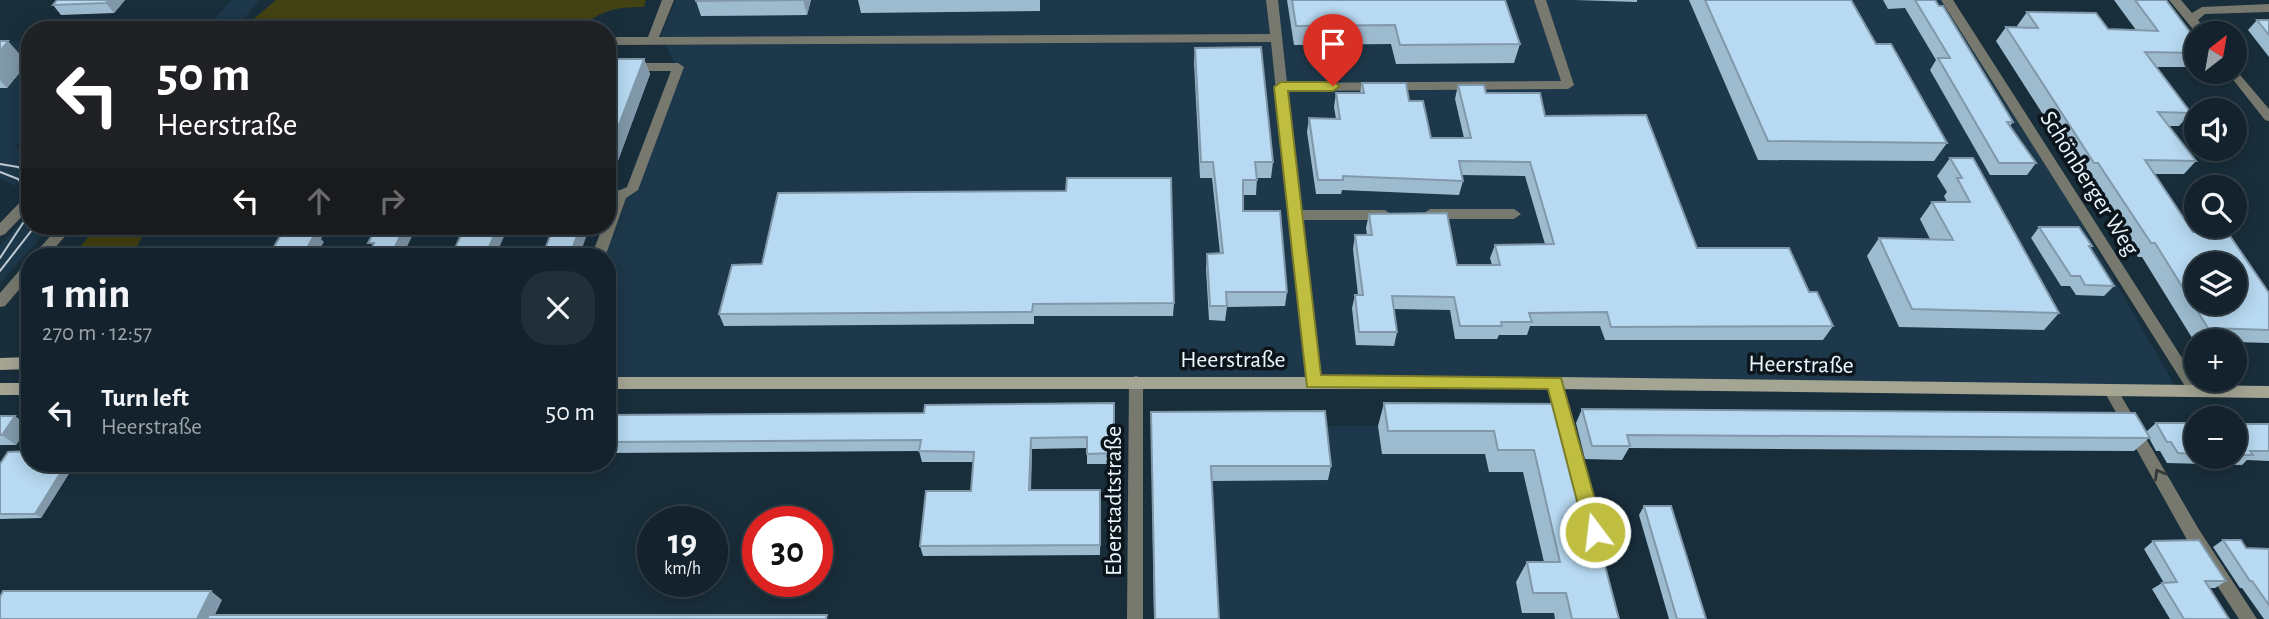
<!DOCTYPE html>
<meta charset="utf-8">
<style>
body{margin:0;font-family:"Alegreya Sans",sans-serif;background:#202f38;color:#f1f3f6;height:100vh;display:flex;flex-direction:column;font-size:26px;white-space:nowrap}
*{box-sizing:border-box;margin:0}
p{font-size:23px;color:#9da4a9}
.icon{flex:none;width:38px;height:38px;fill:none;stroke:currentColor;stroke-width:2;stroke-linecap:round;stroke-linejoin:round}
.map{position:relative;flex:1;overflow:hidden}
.drawer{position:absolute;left:21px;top:248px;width:595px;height:224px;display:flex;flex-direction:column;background:#13222c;border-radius:28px;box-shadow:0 4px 18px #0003,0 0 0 2px #323f48}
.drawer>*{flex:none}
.guide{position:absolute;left:21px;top:21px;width:595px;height:214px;border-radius:28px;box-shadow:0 4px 18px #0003,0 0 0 2px #323f48;background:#202124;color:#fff;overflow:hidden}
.needle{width:46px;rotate:31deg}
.fabs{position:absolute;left:2184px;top:21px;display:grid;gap:14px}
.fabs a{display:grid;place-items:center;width:63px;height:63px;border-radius:50%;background:#13222c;box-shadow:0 4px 18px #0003,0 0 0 2px #323f48;font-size:35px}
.speed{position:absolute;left:637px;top:506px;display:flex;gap:14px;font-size:35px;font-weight:700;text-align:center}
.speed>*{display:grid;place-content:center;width:91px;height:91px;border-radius:50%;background:#13222c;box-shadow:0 4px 18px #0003,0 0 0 2px #323f48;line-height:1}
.speed small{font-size:18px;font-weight:400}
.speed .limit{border:10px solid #d22;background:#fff;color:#111}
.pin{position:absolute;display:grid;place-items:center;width:60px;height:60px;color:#fff;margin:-72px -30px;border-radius:50% 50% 50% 0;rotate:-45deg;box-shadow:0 0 7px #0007}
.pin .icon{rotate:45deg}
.me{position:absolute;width:77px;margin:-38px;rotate:345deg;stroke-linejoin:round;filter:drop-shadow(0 0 5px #0008)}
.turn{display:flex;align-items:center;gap:24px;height:147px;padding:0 21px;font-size:32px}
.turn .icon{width:91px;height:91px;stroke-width:2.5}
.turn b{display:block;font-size:49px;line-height:60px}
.lanes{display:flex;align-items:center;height:66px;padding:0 21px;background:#0003;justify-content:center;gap:35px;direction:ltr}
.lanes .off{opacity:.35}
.round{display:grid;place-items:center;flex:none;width:74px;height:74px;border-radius:28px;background:#202f38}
.overview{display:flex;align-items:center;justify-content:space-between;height:119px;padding:0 21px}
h1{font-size:42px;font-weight:600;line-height:52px}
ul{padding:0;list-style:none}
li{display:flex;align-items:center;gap:21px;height:91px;padding:0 21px}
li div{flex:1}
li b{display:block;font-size:26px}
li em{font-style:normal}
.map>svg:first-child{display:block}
.built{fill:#1d384a}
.green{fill:#424212}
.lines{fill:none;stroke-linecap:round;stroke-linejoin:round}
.minor{fill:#78796e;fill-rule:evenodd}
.secondary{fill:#a4a593;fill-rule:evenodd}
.tram{stroke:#c0ccd5;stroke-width:2}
.wall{fill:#9dbbcf}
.shaded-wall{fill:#8098a9}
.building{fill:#b7d9f1;stroke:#8098a9;stroke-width:2;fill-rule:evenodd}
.oneway{stroke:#323838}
.route{fill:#bfbe41;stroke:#7c7c2a;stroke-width:2}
.labels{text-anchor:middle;stroke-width:7;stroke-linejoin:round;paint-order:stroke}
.street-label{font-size:24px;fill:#ecf6fd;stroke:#0c151b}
</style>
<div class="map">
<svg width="2269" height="619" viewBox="0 0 2269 619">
<rect width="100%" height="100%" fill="#192e3b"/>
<g class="built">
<path d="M 232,0 L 259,0 L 235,30 L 204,30 Z"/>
<path d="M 676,0 L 1954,0 L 2179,393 L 1116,382 L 607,387 L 607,257 L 600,257 L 674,62 L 661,35 Z"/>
<path d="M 0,41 L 30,41 L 30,130 L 16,147 L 30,156 L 30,172 L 15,186 L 0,178 Z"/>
<path d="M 30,212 L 30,226 L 51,226 L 0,283 L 0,246 Z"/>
<path d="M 1151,426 L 1551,426 L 1600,619 L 1154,619 Z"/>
</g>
<g class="green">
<path d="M 276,0 L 646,0 L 644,7 C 611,7 602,11 576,30 L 241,30 Z"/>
<path d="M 98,226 L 147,226 L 132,257 L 71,257 Z"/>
</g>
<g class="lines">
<g class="minor">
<path d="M 662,0 L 674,0 L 659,37 L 1270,34 L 1266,0 L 1278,0 L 1287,83 L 1561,81 L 1534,0 L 1546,0 L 1574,85 L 1568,89 L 1288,91 L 1301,210 L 1385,210 L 1392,215 L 1385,220 L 1302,220 L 1320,382 L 1318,386 L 1308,386 L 1306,382 L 1271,42 L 607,45 L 607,37 L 648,37 Z"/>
<path d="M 1941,0 L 1953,0 L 2200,386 L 2202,390 L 2200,394 L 2195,396 L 2190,394 Z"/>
<path d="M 2169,0 L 2181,0 L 2192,13 L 2202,7 L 2269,4 L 2269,12 L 2205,14 L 2198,20 L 2208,33 L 2196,33 Z"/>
<path d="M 607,63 L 678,63 L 684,67 L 638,190 L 626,198 L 605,257 L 591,257 L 603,226 L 607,226 L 607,214 L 613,199 L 607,199 L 607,189 L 620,190 L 627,187 L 671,71 L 607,71 Z"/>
<path d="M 2235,69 L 2269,109 L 2269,121 L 2265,120 L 2227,72 L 2235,72 Z"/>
<path d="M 30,195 L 30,208 L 5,234 L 0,236 L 0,223 L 25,197 Z"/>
<path d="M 1430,209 L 1514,209 L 1521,214 L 1514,219 L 1430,219 L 1423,214 Z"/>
<path d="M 59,226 L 74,226 L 47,257 L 32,257 Z"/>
<path d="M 30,263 L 30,277 L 5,306 L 0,307 L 0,293 L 25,264 Z"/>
<path d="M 1136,376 L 1141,378 L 1143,382 L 1143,619 L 1127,619 L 1129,382 L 1131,378 Z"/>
<path d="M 1555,377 L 1560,379 L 1562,383 L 1574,422 L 1571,426 L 1566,428 L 1561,426 L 1558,422 L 1548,383 L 1550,379 Z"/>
<path d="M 2111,385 L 2116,387 L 2198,528 L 2257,619 L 2239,619 L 2186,538 L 2104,391 L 2106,387 Z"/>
</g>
<g class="secondary">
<path d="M 30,357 L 30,369 L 0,370 L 0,358 Z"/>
<path d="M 607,377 L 1555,377 L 2269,386 L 2269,398 L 1555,389 L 607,389 Z"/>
<rect x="0" y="383" width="30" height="12"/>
</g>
<g class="tram">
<path d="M 0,164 L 18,167 L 30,173"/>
<path d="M 0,172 L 18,179 L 30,194"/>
<path d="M 0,258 L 25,220 L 30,205"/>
<path d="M 0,271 L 35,226"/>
</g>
</g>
<g class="wall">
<path d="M 125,0 L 114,13 L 61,15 L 53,5 Z"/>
<path d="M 811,0 L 807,15 L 701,16 L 696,1 Z"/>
<path d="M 858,0 L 1040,0 L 1040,11 L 861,13 Z"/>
<path d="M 1287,0 L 1505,0 L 1520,44 L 1514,63 L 1396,64 L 1391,44 L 1294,45 Z"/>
<path d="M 1575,0 L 1637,0 L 1637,2 Z"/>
<path d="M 1689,0 L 1851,0 L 1876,44 L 1947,143 L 1934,161 L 1758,160 Z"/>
<path d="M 1883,0 L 1935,0 L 2013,122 L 2010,126 L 2036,163 L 2027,175 L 1990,175 L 1930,70 L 1936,60 L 1905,8 L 1888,9 Z"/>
<path d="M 2114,0 L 2166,0 L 2196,40 L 2196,65 L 2195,67 L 2156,67 L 2191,113 L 2179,126 L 2169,126 L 2196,161 L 2184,174 L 2154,174 L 2193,232 L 2269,293 L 2269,343 L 2235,342 L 2235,341 L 2194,341 L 2142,257 L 2138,257 L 2086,177 L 2083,177 L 1996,41 L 2006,27 L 2018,27 L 2017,26 L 2027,12 L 2108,29 L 2136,30 Z"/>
<path d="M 2257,20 L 2269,20 L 2269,57 L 2248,30 Z"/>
<path d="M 0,41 L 25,60 L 18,68 L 21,71 L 7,88 L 0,88 Z"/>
<path d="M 1195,48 L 1273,162 L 1271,178 L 1257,178 L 1256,195 L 1243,195 L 1243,211 L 1287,292 L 1285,306 L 1227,307 L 1225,321 L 1209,320 L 1206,269 L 1207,254 L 1220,253 L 1212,178 L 1200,178 L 1194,63 Z"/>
<path d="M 644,59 L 650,74 L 616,166 L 607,166 L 607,67 Z"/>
<path d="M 1362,83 L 1409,101 L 1431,138 L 1464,138 L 1455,99 L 1458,85 L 1486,93 L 1545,116 L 1697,248 L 1809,292 L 1833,326 L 1823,340 L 1605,340 L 1600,326 L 1530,326 L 1527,335 L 1499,335 L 1497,339 L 1455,339 L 1450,310 L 1394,309 L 1397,332 L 1394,346 L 1356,345 L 1352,308 L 1355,295 L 1358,295 L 1353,249 L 1355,235 L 1367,235 L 1366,228 L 1369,214 L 1457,265 L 1492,265 L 1490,258 L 1495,245 L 1545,244 L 1525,176 L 1462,175 L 1463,181 L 1459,195 L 1342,190 L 1341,194 L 1316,194 L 1307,132 L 1309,118 L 1336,119 L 1334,107 L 1336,93 L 1360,93 Z"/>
<path d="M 1950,158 L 2059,313 L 2044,330 L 1899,327 L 1867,256 L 1879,238 L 1930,239 L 1920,219 L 1932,202 L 1947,202 L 1944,196 L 1947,192 L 1937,176 Z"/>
<path d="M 2039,227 L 2092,246 L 2090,248 L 2114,286 L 2104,296 L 2076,295 L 2070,286 L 2061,286 L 2031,238 Z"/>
<path d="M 732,265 L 1174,303 L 1173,316 L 1034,316 L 1034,324 L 724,326 L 719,314 Z"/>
<path d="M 1114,403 L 1114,464 L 1087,464 L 1087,448 L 1032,449 L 1031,490 L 1101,500 L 1100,555 L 923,556 L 920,546 L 971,491 L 973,462 L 922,462 L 919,451 L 607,453 L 607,415 L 924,413 Z"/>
<path d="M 1384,403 L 1577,437 L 1573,445 L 1619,619 L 1555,619 L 1554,613 L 1522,613 L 1516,582 L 1527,562 L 1544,562 L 1523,472 L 1489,472 L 1485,454 L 1382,454 L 1378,426 Z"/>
<path d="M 1582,409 L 2146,432 L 2156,423 L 2196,423 L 2196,457 L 2235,457 L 2235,424 L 2269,424 L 2269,461 L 2247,460 L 2242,465 L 2167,463 L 2160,451 L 2156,451 L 2149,438 L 2134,451 L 1629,448 L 1622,460 L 1585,459 L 1576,423 Z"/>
<path d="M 1151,412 L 1331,466 L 1328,480 L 1212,481 L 1219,619 L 1154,619 Z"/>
<path d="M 0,416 L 15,416 L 28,427 L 16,445 L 0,445 Z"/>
<path d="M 0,464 L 75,464 L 41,518 L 0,519 Z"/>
<path d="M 1644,506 L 1706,619 L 1669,619 L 1639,515 Z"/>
<path d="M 2223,540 L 2246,548 L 2269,549 L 2269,619 L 2264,619 L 2242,588 L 2240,588 L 2213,547 Z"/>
<path d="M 2153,541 L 2226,581 L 2215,588 L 2209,588 L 2229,619 L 2170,619 L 2152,589 L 2162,583 L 2164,583 L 2144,549 Z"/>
</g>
<g class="shaded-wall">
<path d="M 108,0 L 125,0 L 114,13 L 106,3 Z"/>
<path d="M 803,0 L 811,0 L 807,15 Z"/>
<path d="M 8,41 L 25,60 L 18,68 L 21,71 L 7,88 L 0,80 L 0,51 Z"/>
<path d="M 644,59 L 650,74 L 616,166 L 609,151 Z"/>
<path d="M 315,226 L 328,226 L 321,239 L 324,242 L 315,257 L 302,257 Z"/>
<path d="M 405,226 L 417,226 L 402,257 L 390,257 Z"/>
<path d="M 498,226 L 504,226 L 504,227 L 506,232 L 495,257 L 485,257 Z"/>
<path d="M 581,226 L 590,226 L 579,257 L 569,257 Z"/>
<path d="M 15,416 L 28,427 L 16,445 L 2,435 Z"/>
<path d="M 1031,438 L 1032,449 L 1030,501 L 1029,490 Z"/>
<path d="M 66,464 L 75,464 L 41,518 L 35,514 Z"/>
<path d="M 211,591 L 222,600 L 213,619 L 197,619 Z"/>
</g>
<g class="building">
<path d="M 57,0 L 108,0 L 106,3 L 53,5 Z"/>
<path d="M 696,0 L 803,0 L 696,1 Z"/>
<path d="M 1292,0 L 1505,0 L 1520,44 L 1400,45 L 1395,25 L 1296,26 Z"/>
<path d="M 1705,0 L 1851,0 L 1876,44 L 1891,44 L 1947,143 L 1768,141 Z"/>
<path d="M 1915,0 L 1935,0 L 1939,6 L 1943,6 L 2013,122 L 2007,122 L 2036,163 L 1999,163 L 1938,58 L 1950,58 Z"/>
<path d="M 2135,0 L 2166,0 L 2196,40 L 2196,53 L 2145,52 L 2191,113 L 2158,112 L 2196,161 L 2145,160 L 2193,232 L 2228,233 L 2269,293 L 2269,330 L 2208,328 L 2155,243 L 2151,243 L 2098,163 L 2094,163 L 2006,27 L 2038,28 L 2027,12 L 2096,13 L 2108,29 L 2158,31 ZM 2196,264 L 2235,264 L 2235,303 L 2196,303 Z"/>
<path d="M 2257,20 L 2269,20 L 2269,35 Z"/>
<path d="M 0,41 L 8,41 L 0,51 Z"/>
<path d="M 1261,47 L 1273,162 L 1255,162 L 1257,180 L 1243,180 L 1243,211 L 1280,211 L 1287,292 L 1226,292 L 1227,306 L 1210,306 L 1207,254 L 1223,253 L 1213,162 L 1201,162 L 1195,48 Z"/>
<path d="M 613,59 L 644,59 L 609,151 L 607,151 L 607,67 L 609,67 Z"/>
<path d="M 1362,83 L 1406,83 L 1409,101 L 1423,101 L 1431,138 L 1471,138 L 1458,85 L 1484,85 L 1486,93 L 1540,93 L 1545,116 L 1646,115 L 1697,248 L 1789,248 L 1809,292 L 1817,292 L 1833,326 L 1611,327 L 1607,312 L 1529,313 L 1532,322 L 1501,322 L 1502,326 L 1460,326 L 1454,297 L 1392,296 L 1397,332 L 1359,332 L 1355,295 L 1363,295 L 1355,235 L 1372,235 L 1369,214 L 1447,213 L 1457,265 L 1500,265 L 1495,245 L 1554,244 L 1530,162 L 1459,161 L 1463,181 L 1343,176 L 1343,180 L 1318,180 L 1309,118 L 1340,119 L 1336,93 L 1364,93 Z"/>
<path d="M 1950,158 L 1973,158 L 2059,313 L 1912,309 L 1879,238 L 1953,240 L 1932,202 L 1970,202 L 1957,178 L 1962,178 Z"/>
<path d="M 1067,178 L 1171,178 L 1174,303 L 1033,304 L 1032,312 L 719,314 L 732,265 L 762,264 L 778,193 L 1066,191 Z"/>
<path d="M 286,226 L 315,226 L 311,232 L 316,232 L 302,257 L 268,257 Z"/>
<path d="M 377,226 L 405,226 L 390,257 L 367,257 L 374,243 L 368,243 Z"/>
<path d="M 465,226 L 498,226 L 485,257 L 451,257 Z"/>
<path d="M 554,226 L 581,226 L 569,257 L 542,257 Z"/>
<path d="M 2039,227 L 2079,227 L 2092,246 L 2089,246 L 2114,286 L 2085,285 L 2080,276 L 2071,276 Z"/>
<path d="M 1114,403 L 1114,453 L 1087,454 L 1087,437 L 1031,438 L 1029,490 L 1100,490 L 1100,545 L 920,546 L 926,491 L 971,491 L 974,452 L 919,451 L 921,440 L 607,442 L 607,415 L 924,413 L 925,405 Z"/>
<path d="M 1384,403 L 1568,404 L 1577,437 L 1571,437 L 1619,619 L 1572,619 L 1566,593 L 1533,593 L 1527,562 L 1560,562 L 1534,450 L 1498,450 L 1494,431 L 1388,431 Z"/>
<path d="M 1582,409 L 2135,413 L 2150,438 L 1627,435 L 1630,446 L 1592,446 Z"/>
<path d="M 1325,411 L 1331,466 L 1211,466 L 1219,619 L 1155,619 L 1151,412 Z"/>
<path d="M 0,416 L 15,416 L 2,435 L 0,435 Z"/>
<path d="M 2156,423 L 2196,423 L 2196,454 L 2178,453 L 2171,442 L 2167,442 Z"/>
<path d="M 2235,424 L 2269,424 L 2269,451 L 2250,451 L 2253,455 L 2235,455 Z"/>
<path d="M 30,451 L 30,464 L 66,464 L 35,514 L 0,514 L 0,464 L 8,452 Z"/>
<path d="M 1644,506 L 1671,506 L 1706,619 L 1677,619 Z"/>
<path d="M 2199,540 L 2226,581 L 2205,581 L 2229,619 L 2184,619 L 2162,583 L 2177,582 L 2153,541 Z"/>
<path d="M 2223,540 L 2241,540 L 2246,548 L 2269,549 L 2269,605 L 2252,581 L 2250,581 Z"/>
<path d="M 3,591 L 211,591 L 197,619 L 0,619 L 0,597 Z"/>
<path d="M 209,615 L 827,615 L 826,619 L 207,619 Z"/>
</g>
<defs><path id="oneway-chevron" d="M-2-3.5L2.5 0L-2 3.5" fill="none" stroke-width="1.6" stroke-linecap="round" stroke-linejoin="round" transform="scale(1.75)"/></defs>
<use class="oneway" href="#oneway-chevron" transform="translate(2159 474) rotate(-120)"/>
<path class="route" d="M 1281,82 L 1333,82 L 1340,86 L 1333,91 L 1288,91 L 1321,375 L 1561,378 L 1604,532 L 1601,538 L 1595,540 L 1588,538 L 1585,532 L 1548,389 L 1307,387 L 1274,87 Z"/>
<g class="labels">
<g class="street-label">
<text transform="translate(2090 183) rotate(58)" y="8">Schönberger Weg</text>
<text x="1233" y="367">Heerstraße</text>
<text transform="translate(1801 364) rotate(1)" y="8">Heerstraße</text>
<text transform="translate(1113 501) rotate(-90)" y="8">Eberstadtstraße</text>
</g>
</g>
</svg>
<div class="fabs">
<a><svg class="needle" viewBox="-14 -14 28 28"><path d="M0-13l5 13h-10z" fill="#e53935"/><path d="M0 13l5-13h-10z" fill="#9da4a9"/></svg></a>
<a><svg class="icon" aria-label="sound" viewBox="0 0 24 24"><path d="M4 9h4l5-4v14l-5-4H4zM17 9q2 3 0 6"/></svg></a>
<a><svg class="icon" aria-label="search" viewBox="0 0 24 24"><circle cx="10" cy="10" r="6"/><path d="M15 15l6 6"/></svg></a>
<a><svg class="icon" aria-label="layers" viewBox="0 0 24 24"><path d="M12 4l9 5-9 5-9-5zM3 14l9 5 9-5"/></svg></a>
<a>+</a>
<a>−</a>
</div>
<div class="speed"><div>19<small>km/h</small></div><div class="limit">30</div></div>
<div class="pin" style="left:1333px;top:86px;background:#d93025"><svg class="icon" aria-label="arrive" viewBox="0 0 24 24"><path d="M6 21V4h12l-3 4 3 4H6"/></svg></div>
<svg class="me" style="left:1595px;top:532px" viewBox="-20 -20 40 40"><circle r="17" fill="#bfbe41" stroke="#fff" stroke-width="3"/><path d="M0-11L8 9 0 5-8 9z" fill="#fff"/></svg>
<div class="guide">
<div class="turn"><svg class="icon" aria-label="left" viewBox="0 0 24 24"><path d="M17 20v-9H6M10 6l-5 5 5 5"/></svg><div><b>50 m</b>Heerstraße</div></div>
<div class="lanes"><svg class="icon" aria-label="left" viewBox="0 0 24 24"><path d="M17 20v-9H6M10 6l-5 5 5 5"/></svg><svg class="icon off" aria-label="ahead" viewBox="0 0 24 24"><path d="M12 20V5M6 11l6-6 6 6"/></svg><svg class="icon off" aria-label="right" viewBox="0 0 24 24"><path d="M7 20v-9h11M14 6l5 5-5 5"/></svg></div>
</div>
<section class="drawer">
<div class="overview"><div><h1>1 min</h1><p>270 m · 12:57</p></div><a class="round"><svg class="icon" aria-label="close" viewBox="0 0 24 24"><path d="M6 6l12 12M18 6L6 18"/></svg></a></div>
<ul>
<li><svg class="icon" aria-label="left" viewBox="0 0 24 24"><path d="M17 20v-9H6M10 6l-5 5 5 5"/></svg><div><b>Turn left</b><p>Heerstraße</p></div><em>50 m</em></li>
</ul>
</section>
</div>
